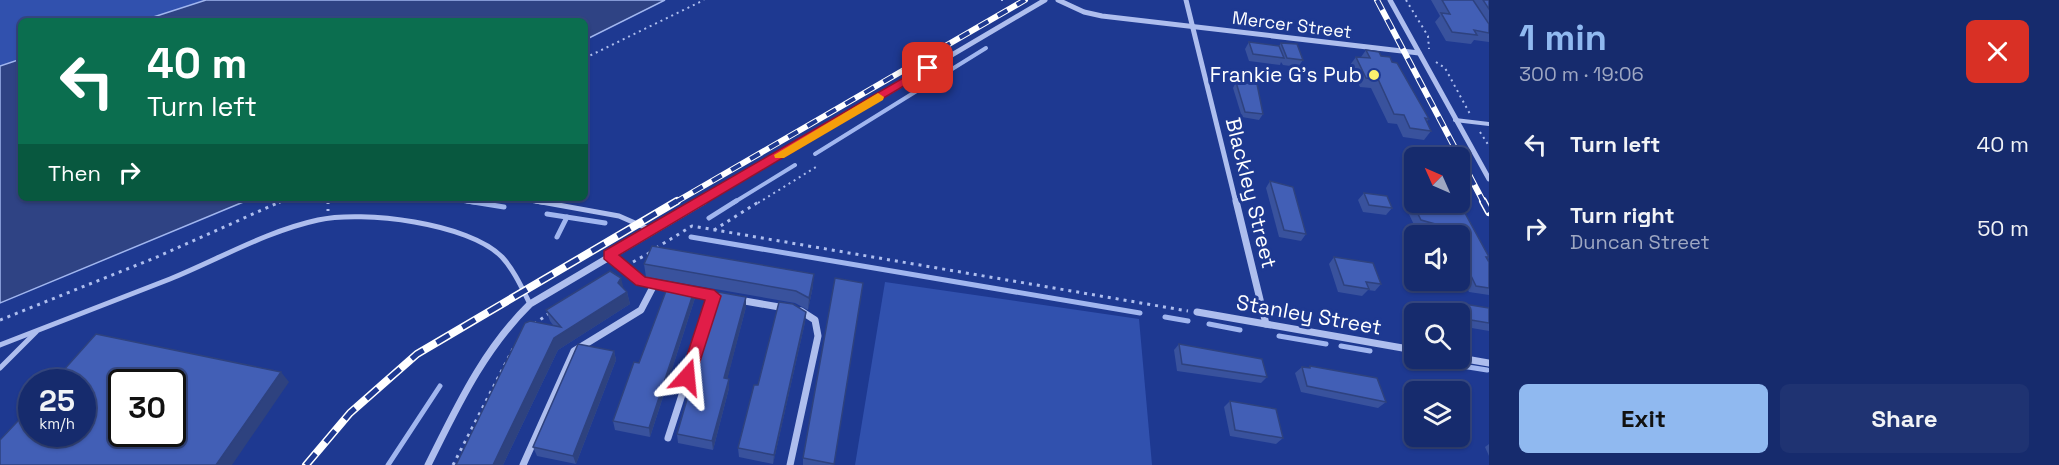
<!DOCTYPE html>
<meta charset="utf-8">
<style>
body{margin:0;font-family:"Space Grotesk",sans-serif;background:#1f3372;color:#f1f3f6;height:100vh;display:flex;flex-direction:column;font-size:22px;white-space:nowrap}
*{box-sizing:border-box;margin:0}
p{font-size:20px;color:#9ea7c2}
.icon{flex:none;width:33px;height:33px;fill:none;stroke:currentColor;stroke-width:2;stroke-linecap:round;stroke-linejoin:round}
.map{position:relative;flex:1;overflow:hidden}
.drawer{display:flex;flex-direction:column;background:#162b6d;width:570px}
.drawer>*{flex:none}
.banner{position:absolute;left:18px;top:18px;width:570px;height:183px;border-radius:9px;box-shadow:0 2px 4px #0004,0 0 0 2px #354780;background:#0b6e4f;color:#fff;overflow:hidden}
.needle{width:39px;rotate:315deg}
.controls{position:absolute;left:1404px;top:147px;display:grid;gap:12px}
.controls a{display:grid;place-items:center;width:66px;height:66px;border-radius:9px;background:#162b6d;box-shadow:0 2px 4px #0004,0 0 0 2px #354780;font-size:30px}
.speed{position:absolute;left:18px;top:369px;display:flex;gap:12px;font-size:30px;font-weight:700;text-align:center}
.speed>*{display:grid;place-content:center;width:78px;height:78px;border-radius:50%;background:#162b6d;box-shadow:0 2px 4px #0004,0 0 0 2px #354780;line-height:1}
.speed small{font-size:15px;font-weight:400}
.speed .limit{border:3px solid #111;border-radius:9px;background:#fff;color:#111}
.pin{position:absolute;display:grid;place-items:center;width:51px;height:51px;color:#fff;margin:-26px;border-radius:12px;box-shadow:0 3px 9px #0006}
.me{position:absolute;width:66px;margin:-33px;rotate:18deg;stroke-linejoin:round;filter:drop-shadow(0 0 4px #0008)}
.turn{display:flex;align-items:center;gap:21px;height:126px;padding:0 30px;font-size:27px}
.turn .icon{width:78px;height:78px;stroke-width:2.5}
.turn b{display:block;font-size:42px;line-height:51px}
.then{display:flex;align-items:center;height:57px;padding:0 30px;background:#0003;gap:12px;font-size:22px}
.round{display:grid;place-items:center;flex:none;width:63px;height:63px;border-radius:9px;background:#1f3372}
.overview{display:flex;align-items:center;justify-content:space-between;height:102px;padding:0 30px}
h1{font-size:36px;font-weight:600;line-height:45px;color:#90b9f0}
.button{display:flex;gap:12px;margin-top:auto;padding:12px 30px}
.button a{flex:1;height:69px;border-radius:9px;background:#90b9f0;color:#111;font-size:24px;font-weight:600;line-height:69px;text-align:center}
.button a+a{background:#1f3372;color:#f1f3f6}
ul{padding:0;list-style:none}
li{display:flex;align-items:center;gap:18px;height:84px;padding:0 30px}
li div{flex:1}
li b{display:block;font-size:22px}
li em{font-style:normal}
main{display:flex;flex:1;min-height:0}
.map>svg:first-child{display:block}
.green{fill:#3151ae}
.water{fill:#2f4384;stroke:#a1b6ef;stroke-width:1.5}
.lines{fill:none;stroke-linecap:round;stroke-linejoin:round}
.stream-far1{stroke:#a1b6ef;stroke-width:4}
.stream{stroke:#a1b6ef;stroke-width:5}
.path-far1{stroke:#aebeee;stroke-width:2;stroke-dasharray:2 4;stroke-linecap:butt}
.path{stroke:#aebeee;stroke-width:3;stroke-dasharray:3 5;stroke-linecap:butt}
.service-far1{stroke:#aebeee;stroke-width:4}
.service{stroke:#aebeee;stroke-width:5}
.minor-far1{stroke:#aebeee;stroke-width:5}
.minor{stroke:#aebeee;stroke-width:7}
.rail-far1-casing{stroke:#fff;stroke-width:6}
.rail-casing{stroke:#fff;stroke-width:8}
.rail-far1{stroke:#1e3991;stroke-width:4;stroke-dasharray:11;stroke-linecap:butt}
.rail{stroke:#1e3991;stroke-width:5;stroke-dasharray:15;stroke-linecap:butt}
.wall{fill:#39529d}
.shaded-wall{fill:#2e427f}
.building{fill:#425fb6;stroke:#2e427f;stroke-width:1.5;fill-rule:evenodd}
.route{fill:#e11d48;stroke:#92132f;stroke-width:1.5}
.slow{fill:#f59e0b}
.poi-dot{fill:#fcf06d;stroke:#1e3991;stroke-width:2}
.labels{text-anchor:middle;stroke-width:6;stroke-linejoin:round;paint-order:stroke}
.far-street-label{font-size:18px;fill:#fff;stroke:#1e3991}
.poi-label{font-size:21px;fill:#fff;stroke:#1e3991;text-anchor:end}
.street-label{font-size:21px;fill:#fff;stroke:#1e3991}
</style>
<main>
<div class="map">
<svg width="1489" height="465" viewBox="0 0 1489 465">
<rect width="100%" height="100%" fill="#1e3991"/>
<g class="green">
<path d="M 0,0 L 206,0 L 141,21 L 21,21 L 21,59 L 0,66 Z"/>
<path d="M 885,282 L 1139,319 L 1152,465 L 855,465 Z"/>
</g>
<g class="water">
<path d="M 206,0 L 665,0 L 585,40 L 585,21 L 141,21 Z"/>
<path d="M 21,59 L 21,198 L 253,198 L 0,303 L 0,66 Z"/>
</g>
<g class="lines">
<g class="stream-far1">
<path d="M 815,154 L 986,48"/>
<path d="M 444,198 L 477,203"/>
<path d="M 733,203 L 795,165"/>
</g>
<g class="stream">
<path d="M 467,201 L 504,207"/>
<path d="M 547,214 L 605,223"/>
<path d="M 709,218 L 736,201"/>
<path d="M 557,237 L 567,217"/>
<path d="M 691,237 L 1140,313"/>
<path d="M 1165,317 L 1188,321"/>
<path d="M 1209,324 L 1240,330"/>
<path d="M 1279,336 L 1326,344"/>
<path d="M 1341,346 L 1370,351"/>
<path d="M 1418,359 L 1487,370"/>
<path d="M 388,465 L 440,386"/>
</g>
<g class="path-far1">
<path d="M 1001,0 L 1006,0"/>
<path d="M 1406,0 L 1428,36 L 1429,49"/>
<path d="M 585,58 L 704,0"/>
<path d="M 1436,62 L 1445,68 L 1470,114"/>
<path d="M 1480,132 L 1489,146"/>
<path d="M 328,198 L 328,203"/>
<path d="M 279,203 L 290,198"/>
<path d="M 758,203 L 816,167"/>
</g>
<g class="path">
<path d="M 328,201 L 328,211"/>
<path d="M 714,230 L 760,201"/>
<path d="M 656,248 L 692,226 L 1188,311"/>
<path d="M 633,262 L 651,252"/>
<path d="M 0,320 L 157,257 L 282,201"/>
<path d="M 534,324 L 551,312"/>
<path d="M 453,465 L 514,347"/>
</g>
<g class="service-far1">
<path d="M 1455,120 L 1489,124"/>
<path d="M 516,198 L 544,203"/>
</g>
<g class="service">
<path d="M 536,201 L 619,216 L 651,230"/>
<path d="M 0,345 C 57,323 114,301 170,279 C 219,259 267,231 318,220 C 363,210 469,223 502,257 C 514,270 522,288 530,304"/>
<path d="M 0,368 L 36,332"/>
</g>
<g class="minor-far1">
<path d="M 1058,0 L 1084,12 L 1102,16 L 1419,53"/>
<path d="M 1186,0 L 1236,203"/>
<path d="M 1390,0 L 1489,179"/>
<path d="M 701,203 L 1045,0"/>
</g>
<g class="minor">
<path d="M 1236,201 L 1266,324"/>
<path d="M 609,255 L 641,281 L 673,289"/>
<path d="M 689,292 L 723,298"/>
<path d="M 739,300 L 785,308"/>
<path d="M 1197,312 L 1414,350"/>
<path d="M 1460,358 L 1489,363"/>
<path d="M 668,438 L 714,296"/>
<path d="M 428,465 C 457,407 483,350 530,304 L 704,201"/>
<path d="M 523,465 L 574,351 L 641,310 L 654,285"/>
<path d="M 790,465 L 818,336 L 815,320 L 801,311"/>
</g>
<g class="rail-far1-casing">
<g id="rail-far1">
<path d="M 1377,0 L 1484,203"/>
<path d="M 674,203 L 1025,0"/>
</g>
</g>
<g class="rail-casing">
<g id="rail">
<path d="M 1483,201 L 1489,212"/>
<path d="M 306,465 L 350,413 L 417,354 L 677,201"/>
</g>
</g>
<use href="#rail-far1" class="rail-far1"/>
<use href="#rail" class="rail"/>
</g>
<g class="wall">
<path d="M 1431,0 L 1489,0 L 1489,42 L 1474,40 L 1471,44 L 1446,41 L 1435,22 L 1440,16 Z"/>
<path d="M 1249,42 L 1279,46 L 1281,43 L 1303,60 L 1298,67 L 1283,65 L 1281,62 L 1280,65 L 1249,61 L 1245,49 Z"/>
<path d="M 1366,50 L 1381,56 L 1392,62 L 1429,119 L 1426,122 L 1431,131 L 1424,140 L 1403,137 L 1397,124 L 1388,123 L 1371,88 L 1360,87 L 1350,65 L 1356,57 L 1361,57 Z"/>
<path d="M 1236,82 L 1263,114 L 1259,120 L 1242,117 L 1233,88 Z"/>
<path d="M 1270,181 L 1306,234 L 1301,241 L 1279,237 L 1266,188 Z"/>
<path d="M 1364,193 L 1392,208 L 1386,215 L 1363,212 L 1358,200 Z"/>
<path d="M 1429,202 L 1460,202 L 1467,205 L 1463,209 L 1489,258 L 1487,259 L 1489,262 L 1489,295 L 1469,292 L 1460,273 L 1460,236 L 1441,236 L 1440,233 L 1415,227 L 1408,212 L 1414,206 L 1431,208 Z"/>
<path d="M 1334,257 L 1381,284 L 1375,291 L 1368,290 L 1362,296 L 1338,292 L 1329,264 Z"/>
<path d="M 644,264 L 813,286 L 808,310 L 795,303 L 646,277 Z"/>
<path d="M 623,288 L 627,292 L 630,304 L 558,350 L 503,465 L 456,465 L 553,325 L 550,321 L 546,310 Z"/>
<path d="M 695,298 L 650,437 L 615,430 L 613,421 L 639,363 Z"/>
<path d="M 1458,303 L 1489,308 L 1489,331 L 1460,326 L 1460,314 L 1452,314 L 1451,310 Z"/>
<path d="M 746,307 L 727,379 L 729,379 L 729,388 L 713,450 L 678,443 L 677,434 Z"/>
<path d="M 806,312 L 805,322 L 773,464 L 739,457 L 738,448 L 758,385 Z"/>
<path d="M 1179,344 L 1267,377 L 1261,383 L 1177,371 L 1174,350 Z"/>
<path d="M 614,351 L 616,360 L 576,464 L 537,456 L 533,447 Z"/>
<path d="M 1310,366 L 1386,402 L 1378,408 L 1301,392 L 1295,373 L 1302,367 L 1308,368 Z"/>
<path d="M 1417,386 L 1445,392 L 1414,392 L 1414,405 L 1410,392 Z"/>
<path d="M 1230,401 L 1283,438 L 1276,444 L 1230,436 L 1224,407 Z"/>
<path d="M 1489,444 L 1489,456 L 1485,447 Z"/>
<path d="M 803,458 L 834,464 L 834,465 L 803,465 Z"/>
</g>
<g class="shaded-wall">
<path d="M 814,274 L 813,286 L 808,310 L 809,298 Z"/>
<path d="M 621,278 L 624,290 L 618,283 Z"/>
<path d="M 695,288 L 695,298 L 650,437 L 649,428 Z"/>
<path d="M 627,292 L 630,304 L 558,350 L 503,465 L 493,465 L 554,338 Z"/>
<path d="M 746,297 L 746,307 L 725,388 L 724,378 Z"/>
<path d="M 806,312 L 805,322 L 773,464 L 774,455 Z"/>
<path d="M 614,351 L 616,360 L 576,464 L 573,456 Z"/>
<path d="M 281,372 L 289,382 L 232,465 L 216,465 Z"/>
<path d="M 729,379 L 729,388 L 713,450 L 712,441 Z"/>
</g>
<g class="building">
<path d="M 1442,0 L 1473,0 L 1489,24 L 1489,33 L 1474,30 L 1477,35 L 1452,32 L 1441,13 L 1450,14 Z"/>
<path d="M 1483,0 L 1489,0 L 1489,9 Z"/>
<path d="M 1249,42 L 1279,46 L 1284,58 L 1253,54 Z"/>
<path d="M 1281,43 L 1297,44 L 1303,60 L 1287,58 Z"/>
<path d="M 1366,50 L 1379,52 L 1381,56 L 1390,57 L 1392,62 L 1397,63 L 1429,119 L 1425,118 L 1431,131 L 1410,128 L 1404,115 L 1394,114 L 1378,79 L 1366,78 L 1356,57 L 1370,58 Z"/>
<path d="M 1236,82 L 1257,84 L 1263,114 L 1245,112 Z"/>
<path d="M 1270,181 L 1293,187 L 1306,234 L 1284,230 Z"/>
<path d="M 1460,191 L 1467,205 L 1460,204 L 1489,257 L 1486,257 L 1489,262 L 1489,288 L 1476,286 L 1460,253 L 1460,236 L 1450,236 L 1446,227 L 1421,220 L 1414,206 L 1441,209 L 1438,202 L 1460,202 Z"/>
<path d="M 1364,193 L 1387,196 L 1392,208 L 1369,205 Z"/>
<path d="M 652,246 L 814,274 L 809,298 L 796,291 L 644,264 Z"/>
<path d="M 1334,257 L 1373,263 L 1381,284 L 1366,282 L 1369,289 L 1344,285 Z"/>
<path d="M 610,271 L 621,278 L 618,283 L 627,292 L 554,338 L 493,465 L 456,465 L 525,323 L 530,321 L 561,327 L 546,310 Z"/>
<path d="M 835,278 L 863,283 L 834,464 L 803,458 Z"/>
<path d="M 669,283 L 695,288 L 649,428 L 613,421 L 634,362 L 639,363 Z"/>
<path d="M 718,292 L 746,297 L 724,378 L 729,379 L 712,441 L 677,434 Z"/>
<path d="M 779,302 L 793,304 L 806,312 L 774,455 L 738,448 L 754,385 L 758,385 Z"/>
<path d="M 1458,303 L 1489,308 L 1489,323 L 1465,319 Z"/>
<path d="M 96,334 L 281,372 L 216,465 L 0,465 L 0,440 L 32,406 L 32,434 L 82,434 L 82,382 L 53,382 ZM 122,382 L 172,382 L 172,434 L 122,434 Z"/>
<path d="M 578,344 L 614,351 L 573,456 L 533,447 Z"/>
<path d="M 1179,344 L 1262,359 L 1267,377 L 1182,364 Z"/>
<path d="M 1310,366 L 1377,378 L 1386,402 L 1307,386 L 1302,367 L 1310,368 Z"/>
<path d="M 1417,386 L 1444,390 L 1445,392 L 1419,392 Z"/>
<path d="M 1230,401 L 1276,409 L 1283,438 L 1235,430 Z"/>
</g>
<path class="route" d="M 924,66 L 934,68 L 619,255 L 645,277 L 714,290 L 721,296 L 695,377 L 693,382 L 682,382 L 680,377 L 705,300 L 636,285 L 604,259 L 604,251 Z"/>
<path class="slow" d="M 878,93 L 884,97 L 883,100 L 784,158 L 775,158 L 774,155 Z"/>
<circle class="poi-dot" cx="1374" cy="75" r="6"/>
<g class="labels">
<g class="far-street-label">
<text transform="translate(1292 25) rotate(7)" y="6">Mercer Street</text>
</g>
<g class="poi-label">
<text x="1362" y="82">Frankie G's Pub</text>
</g>
<g class="street-label">
<text transform="translate(1251 193) rotate(76)" y="7">Blackley Street</text>
<text transform="translate(1309 315) rotate(10)" y="7">Stanley Street</text>
</g>
</g>
</svg>
<div class="controls">
<a><svg class="needle" viewBox="-14 -14 28 28"><path d="M0-13l5 13h-10z" fill="#e53935"/><path d="M0 13l5-13h-10z" fill="#9ea7c2"/></svg></a>
<a><svg class="icon" aria-label="sound" viewBox="0 0 24 24"><path d="M4 9h4l5-4v14l-5-4H4zM17 9q2 3 0 6"/></svg></a>
<a><svg class="icon" aria-label="search" viewBox="0 0 24 24"><circle cx="10" cy="10" r="6"/><path d="M15 15l6 6"/></svg></a>
<a><svg class="icon" aria-label="layers" viewBox="0 0 24 24"><path d="M12 4l9 5-9 5-9-5zM3 14l9 5 9-5"/></svg></a>
</div>
<div class="speed"><div>25<small>km/h</small></div><div class="limit">30</div></div>
<div class="pin" style="left:928px;top:68px;background:#d93025"><svg class="icon" aria-label="arrive" viewBox="0 0 24 24"><path d="M6 21V4h12l-3 4 3 4H6"/></svg></div>
<svg class="me" style="left:687px;top:377px" viewBox="-20 -20 40 40"><path d="M0-17L14 15 0 8-14 15z" fill="#e11d48" stroke="#fff" stroke-width="4"/></svg>
<div class="banner">
<div class="turn"><svg class="icon" aria-label="left" viewBox="0 0 24 24"><path d="M17 20v-9H6M10 6l-5 5 5 5"/></svg><div><b>40 m</b>Turn left</div></div>
<div class="then">Then<svg class="icon" aria-label="right" viewBox="0 0 24 24"><path d="M7 20v-9h11M14 6l5 5-5 5"/></svg></div>
</div>
</div>
<section class="drawer">
<div class="overview"><div><h1>1 min</h1><p>300 m · 19:06</p></div><a class="round" style="background:#d93025;color:#fff"><svg class="icon" aria-label="close" viewBox="0 0 24 24"><path d="M6 6l12 12M18 6L6 18"/></svg></a></div>
<ul>
<li><svg class="icon" aria-label="left" viewBox="0 0 24 24"><path d="M17 20v-9H6M10 6l-5 5 5 5"/></svg><div><b>Turn left</b></div><em>40 m</em></li>
<li><svg class="icon" aria-label="right" viewBox="0 0 24 24"><path d="M7 20v-9h11M14 6l5 5-5 5"/></svg><div><b>Turn right</b><p>Duncan Street</p></div><em>50 m</em></li>
</ul>
<div class="button"><a>Exit</a><a>Share</a></div>
</section>
</main>
